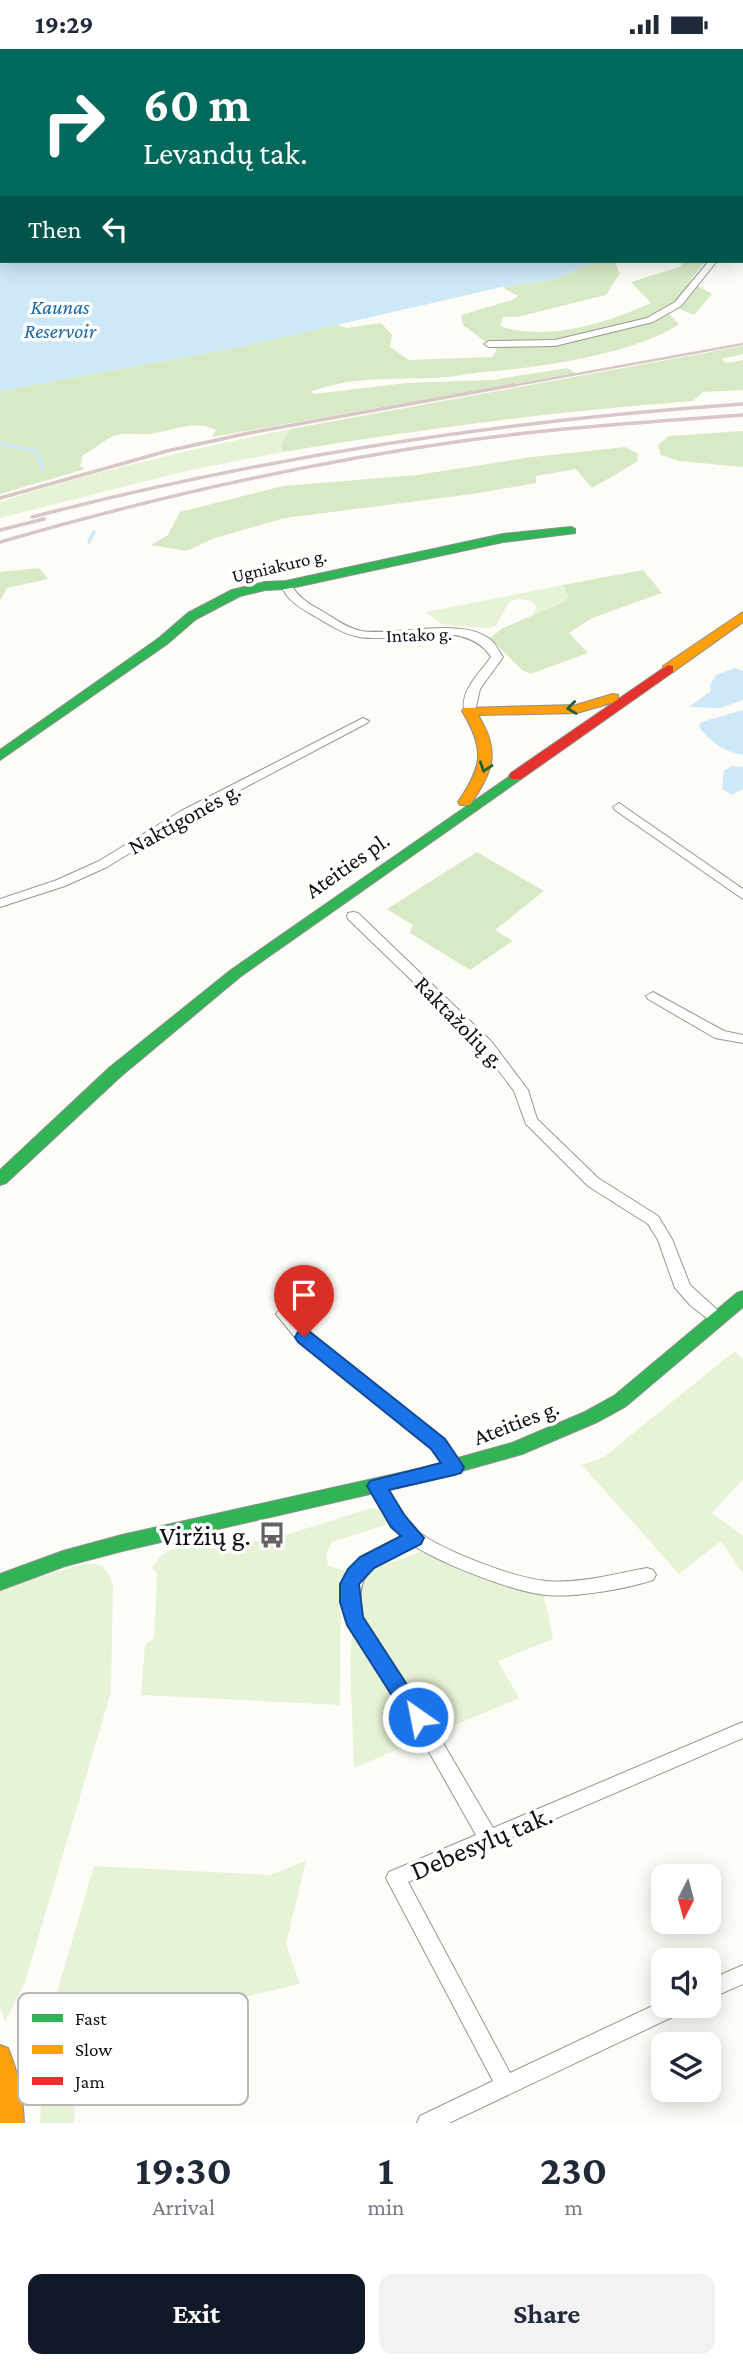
<!DOCTYPE html>
<meta charset="utf-8">
<style>
body{margin:0;font-family:"Crimson Pro",serif;background:#f2f2f3;color:#1f2937;height:100vh;display:flex;flex-direction:column;font-size:26px;white-space:nowrap}
*{box-sizing:border-box;margin:0}
p{font-size:23px;color:#747a83}
.icon{flex:none;width:38px;height:38px;fill:none;stroke:currentColor;stroke-width:2;stroke-linecap:round;stroke-linejoin:round}
.map{position:relative;height:2074px;overflow:hidden}
.panel{display:flex;flex-direction:column;background:#fff;flex:1}
.panel>*{flex:none}
.banner{position:absolute;left:0px;top:0px;width:744px;height:214px;box-shadow:0 4px 18px #0003;background:#00695c;color:#fff;overflow:hidden}
.needle{width:46px;rotate:186deg}
.controls{position:absolute;left:651px;top:1815px;display:grid;gap:14px}
.controls a{display:grid;place-items:center;width:70px;height:70px;border-radius:14px;background:#fff;box-shadow:0 4px 18px #0003;font-size:35px}
.pin{position:absolute;display:grid;place-items:center;width:60px;height:60px;color:#fff;margin:-72px -30px;border-radius:50% 50% 50% 0;rotate:-45deg;box-shadow:0 0 7px #0007}
.pin .icon{rotate:45deg}
.me{position:absolute;width:77px;margin:-38px;rotate:327deg;stroke-linejoin:round;filter:drop-shadow(0 0 5px #0008)}
.turn{display:flex;align-items:center;gap:24px;height:147px;padding:0 28px;font-size:32px}
.turn .icon{width:91px;height:91px;stroke-width:2.5}
.turn b{display:block;font-size:49px;line-height:60px}
.then{display:flex;align-items:center;height:66px;padding:0 28px;background:#0003;gap:14px;font-size:26px}
.eta{display:flex;justify-content:space-evenly;align-items:center;height:119px;text-align:center}
.eta b{font-size:42px;font-weight:700;line-height:49px}
.primary-button{display:flex;gap:14px;margin-top:auto;padding:14px 28px}
.primary-button a{flex:1;height:80px;border-radius:14px;background:#111827;color:#fff;font-size:28px;font-weight:700;line-height:80px;text-align:center}
.primary-button a+a{background:#f2f2f3;color:#1f2937}
.status{display:flex;justify-content:space-between;align-items:center;height:49px;padding:0 35px;background:#fff;direction:ltr}
.status svg{height:19px;fill:currentColor}
.map>svg:first-child{display:block}
.green{fill:#e7f3d7}
.forest{fill:#d8eac5}
.water{fill:#cde8f7}
.lines{fill:none;stroke-linecap:round;stroke-linejoin:round}
.stream{stroke:#cde8f7;stroke-width:3.5}
.street-casing{stroke:#979795;stroke-width:2}
.fast-casing{stroke:#8e8d8b;stroke-width:2}
.slow-casing{stroke:#8e8d8b;stroke-width:2}
.jam-casing{stroke:#8e8d8b;stroke-width:2}
.street{fill:#fffffe;fill-rule:evenodd}
.fast{fill:#30b455;fill-rule:evenodd}
.slow{fill:#ff9f0a;fill-rule:evenodd}
.jam{fill:#e5322d;fill-rule:evenodd}
.rail-far1{stroke:#d9c6c7;stroke-width:2.5}
.rail{stroke:#d9c6c7;stroke-width:3.5}
.oneway{stroke:#206233}
.route{fill:#1a73e8;stroke:#114b97;stroke-width:2}
.labels{text-anchor:middle;stroke-width:7;stroke-linejoin:round;paint-order:stroke}
.far-street-label{font-size:19px;fill:#111;stroke:#fff}
.far-water-label{font-size:21px;font-style:italic;fill:#1768a6;stroke:#fff}
.street-label{font-size:23px;fill:#111;stroke:#fff}
.near-poi-label{font-size:28px;fill:#111;stroke:#fff;text-anchor:end}
.near-street-label{font-size:28px;fill:#111;stroke:#fff}
.key{fill:#fff;stroke:#b8b8b8;stroke-width:2}
.key-label{font-size:19px;fill:#111}
</style>
<div class="status"><b>19:29</b><svg viewBox="0 0 49 12"><path d="M0 12V9h3v3zM5 12V6h3v6zM10 12V3h3v9zM15 12V0h3v12zM26 1h20v11H26zM47 4h2v5h-2z"/></svg></div>
<div class="map">
<svg width="743" height="2074" viewBox="0 0 743 2074">
<rect width="100%" height="100%" fill="#fdfcf7"/>
<g class="green">
<path d="M 290,380 L 281,396 L 283,403 L 186,422 L 0,469 L 0,453 C 95,422 192,400 290,380 Z"/>
<path d="M 563,536 L 568,548 L 564,553 L 533,566 L 537,558 L 531,552 L 517,550 L 509,553 L 496,577 L 488,579 L 442,576 L 426,563 Z"/>
<path d="M 735,1302 L 743,1310 L 743,1430 L 712,1464 L 743,1487 L 743,1525 L 721,1492 L 679,1525 L 582,1416 L 604,1408 Z"/>
<path d="M 371,1459 L 378,1461 L 391,1474 L 332,1493 L 326,1504 L 328,1517 L 345,1521 L 341,1563 L 340,1656 L 141,1646 L 145,1596 L 154,1589 L 157,1524 L 152,1519 C 155,1515 158,1509 162,1506 C 175,1496 220,1489 234,1497 L 289,1485 Z"/>
<path d="M 428,1500 L 543,1543 L 553,1590 L 498,1612 L 519,1649 L 354,1719 L 350,1612 L 356,1543 L 371,1521 Z"/>
<path d="M 84,1515 C 103,1514 107,1519 113,1536 L 111,1643 L 25,1933 L 5,1973 L 0,1956 L 0,1539 Z"/>
<path d="M 306,1812 L 286,1895 L 300,1935 L 249,1947 L 82,1953 L 74,2074 L 40,2074 L 44,2003 L 55,1950 L 94,1817 L 270,1826 Z"/>
</g>
<g class="forest">
<path d="M 599,212 L 614,212 L 620,224 L 606,246 L 518,268 L 503,268 L 500,277 C 550,293 605,274 651,254 L 631,233 L 680,218 L 683,212 L 705,212 L 690,232 L 712,245 L 694,266 L 675,258 L 666,262 L 679,275 C 636,305 536,319 484,323 C 466,325 448,329 431,329 C 389,330 349,328 310,343 L 315,345 L 406,334 L 493,331 L 567,319 L 576,324 L 212,388 L 216,381 C 194,370 172,382 150,385 C 139,386 127,383 116,386 C 105,390 95,400 83,406 L 80,417 L 85,420 L 0,445 L 0,342 L 245,297 L 314,279 L 337,276 L 347,279 L 381,274 L 392,286 L 390,298 L 409,311 L 492,308 L 497,301 L 463,276 L 461,266 L 512,251 L 518,247 L 502,238 L 552,231 Z"/>
<path d="M 743,297 L 743,305 L 721,310 L 726,314 L 743,311 L 743,341 L 703,343 L 693,352 C 556,362 420,380 283,403 L 281,396 L 290,380 Z"/>
<path d="M 743,382 L 743,418 L 679,412 L 661,406 L 658,396 L 669,387 Z"/>
<path d="M 625,398 L 638,405 L 637,413 L 592,439 L 576,420 L 536,427 L 536,434 L 473,445 L 285,469 L 215,489 L 187,502 L 151,496 L 168,486 L 180,463 L 283,437 L 417,426 L 532,408 Z"/>
<path d="M 39,519 L 48,530 L 7,539 L 0,552 L 0,523 Z"/>
<path d="M 643,521 L 662,544 L 592,569 L 569,584 L 588,604 L 530,625 L 522,621 L 490,589 L 503,579 L 564,553 L 568,548 L 563,536 Z"/>
<path d="M 477,803 L 544,842 L 495,881 L 513,892 L 470,921 L 410,884 L 413,876 L 387,860 Z"/>
</g>
<g class="water">
<path d="M 0,0 L 207,2 L 2,2 L 2,212 L 599,212 L 552,231 L 502,238 L 245,297 L 0,342 Z"/>
<path d="M 735,619 L 743,622 L 743,651 L 720,659 L 689,658 L 711,642 L 710,636 L 716,626 Z"/>
<path d="M 743,661 L 743,706 C 724,703 711,693 699,678 L 701,673 Z"/>
<path d="M 733,717 L 743,718 L 743,740 L 732,746 L 722,740 L 724,721 Z"/>
</g>
<g class="lines">
<g class="stream">
<path d="M 0,394 L 38,403 L 43,420"/>
<path d="M 89,493 L 94,483"/>
</g>
<g class="street-casing">
<g id="street">
<path d="M 647,0 L 656,0 L 657,2 L 649,2 Z"/>
<rect x="742" y="99" width="1" height="4"/>
<path d="M 743,159 L 743,166 L 742,167 L 742,160 Z"/>
<path d="M 709,212 L 717,212 L 681,257 L 653,273 L 555,297 L 489,298 L 484,295 L 489,292 L 555,291 L 647,269 L 675,253 Z"/>
<path d="M 286,533 L 290,534 C 298,548 307,554 322,562 C 334,569 346,579 361,582 C 395,588 468,565 494,594 C 497,598 500,604 503,608 L 480,640 L 475,662 L 469,665 L 465,664 C 458,643 480,624 491,608 C 465,567 400,595 359,588 C 343,585 330,576 316,568 C 301,559 288,553 281,536 Z"/>
<path d="M 363,669 L 369,672 L 367,674 L 189,768 L 107,818 L 65,837 L 0,858 L 0,850 L 57,831 L 99,812 L 181,762 Z"/>
<path d="M 619,754 L 743,840 L 743,850 L 615,761 L 613,758 Z"/>
<path d="M 353,863 L 358,864 L 491,992 L 528,1041 L 537,1070 L 598,1129 L 658,1167 L 672,1190 L 690,1236 L 723,1266 L 726,1270 L 723,1274 L 713,1274 L 690,1256 L 675,1239 L 658,1191 L 648,1175 L 588,1137 L 526,1075 L 514,1042 L 481,998 L 348,870 L 347,867 L 348,864 Z"/>
<path d="M 653,943 L 724,982 L 743,986 L 743,994 L 715,989 L 648,950 L 646,947 Z"/>
<path d="M 284,1259 L 289,1261 L 310,1284 L 444,1391 L 462,1418 L 460,1423 C 446,1427 439,1410 432,1399 L 298,1292 L 276,1265 L 279,1261 Z"/>
<path d="M 377,1430 L 383,1432 C 392,1449 401,1469 416,1481 C 440,1501 514,1529 546,1532 C 579,1535 614,1525 647,1519 L 653,1521 L 656,1526 L 653,1531 C 626,1540 574,1549 546,1546 C 513,1543 443,1515 414,1497 C 375,1517 354,1519 362,1568 L 436,1682 L 493,1779 L 743,1673 L 743,1689 L 408,1833 L 510,2024 L 663,1952 L 663,1956 L 686,1956 L 683,1963 L 449,2074 L 417,2074 L 420,2067 L 493,2032 L 386,1829 L 389,1823 L 476,1786 L 424,1694 L 345,1570 C 336,1516 358,1509 401,1488 L 387,1470 L 369,1437 L 371,1432 Z"/>
<path d="M 743,1916 L 743,1935 L 709,1950 L 709,1931 Z"/>
</g>
</g>
<g class="fast-casing">
<g id="fast">
<path d="M 571,478 L 575,480 L 575,484 L 503,493 L 286,540 L 265,541 L 240,547 L 196,570 L 167,595 L 0,711 L 0,701 L 159,589 L 188,564 L 232,541 L 265,533 L 286,532 L 503,485 Z"/>
<path d="M 516,723 L 523,727 L 521,730 L 241,927 L 121,1027 L 6,1134 L 0,1136 L 0,1121 L 109,1019 L 231,921 Z"/>
<path d="M 743,1242 L 743,1258 L 626,1357 L 597,1373 L 522,1405 L 422,1433 L 122,1502 L 65,1517 L 0,1541 L 0,1525 L 63,1502 L 122,1486 L 422,1419 L 512,1394 L 585,1363 L 614,1347 L 737,1244 Z"/>
</g>
</g>
<g class="slow-casing">
<g id="slow">
<path d="M 743,563 L 743,573 L 673,623 L 663,623 L 663,617 Z"/>
<path d="M 613,645 L 618,646 L 618,652 L 577,664 L 478,666 C 501,703 493,722 470,756 L 460,756 L 458,753 C 483,717 485,700 462,662 L 464,659 L 576,656 Z"/>
<path d="M 0,1996 L 8,1999 C 18,2023 23,2048 24,2074 L 0,2074 Z"/>
</g>
</g>
<g class="jam-casing">
<path id="jam" d="M 668,616 L 673,617 L 673,623 L 521,730 L 511,730 L 509,727 L 511,724 Z"/>
</g>
<use href="#street" class="street"/>
<use href="#fast" class="fast"/>
<use href="#slow" class="slow"/>
<use href="#jam" class="jam"/>
<path class="rail-far1" d="M 505,338 L 743,295"/>
<g class="rail">
<path d="M 0,449 L 167,402 L 249,384 L 514,336"/>
<path d="M 32,468 C 269,407 499,372 743,355"/>
<path d="M 0,481 L 44,470"/>
<path d="M 0,493 C 152,449 306,414 462,392 C 555,379 649,373 743,366"/>
</g>
</g>
<defs><path id="oneway-chevron" d="M-2-3.5L2.5 0L-2 3.5" fill="none" stroke-width="1.6" stroke-linecap="round" stroke-linejoin="round" transform="scale(1.75)"/></defs>
<g class="oneway">
<use href="#oneway-chevron" transform="translate(572 659) rotate(173)"/>
<use href="#oneway-chevron" transform="translate(485 718) rotate(108)"/>
</g>
<path class="route" d="M 304,1281 L 310,1283 L 445,1390 L 464,1418 L 461,1424 L 454,1426 L 389,1441 L 405,1467 L 424,1489 L 421,1495 L 374,1519 L 359,1535 L 363,1568 L 428,1668 L 425,1675 L 418,1677 L 410,1675 L 347,1576 L 340,1553 L 340,1535 L 348,1520 L 360,1508 L 401,1487 L 391,1478 L 370,1442 L 367,1437 L 370,1432 L 441,1414 L 431,1400 L 298,1293 L 295,1288 L 298,1283 Z"/>
<defs>
<g id="bus-bare" transform="scale(2.1)"><path d="M-5-6H5V4H4V6H2V4H-2V6H-4V4H-5ZM-3.5-4V0h7V-4ZM-3.5 1.2v1.5H-2V1.2ZM2 1.2v1.5H3.5V1.2Z" fill="#646362" stroke="#fff" stroke-width="2.5" paint-order="stroke"/></g>
</defs>
<g fill-rule="evenodd">
<use href="#bus-bare" x="272" y="1486"/>
</g>
<g class="labels">
<g class="far-street-label">
<text transform="translate(279 516) rotate(-13)" y="7">Ugniakuro g.</text>
<text transform="translate(419 585) rotate(-2)" y="7">Intako g.</text>
</g>
<g class="far-water-label">
<text x="60" y="265">Kaunas<tspan x="60" dy="24">Reservoir</tspan></text>
</g>
<g class="street-label">
<text transform="translate(184 769) rotate(-29)" y="8">Naktigonės g.</text>
<text transform="translate(347 816) rotate(-35)" y="8">Ateities pl.</text>
<text transform="translate(460 973) rotate(46)" y="8">Raktažolių g.</text>
<text transform="translate(516 1373) rotate(-21)" y="8">Ateities g.</text>
</g>
<g class="near-poi-label">
<text x="251" y="1496">Viržių g.</text>
</g>
<g class="near-street-label">
<text transform="translate(481 1793) rotate(-23)" y="10">Debesylų tak.</text>
</g>
</g>
<rect x="18" y="1944" width="230" height="112" rx="10" class="key"/>
<rect x="32" y="1965" width="31" height="8" fill="#30b455"/>
<rect x="32" y="1996" width="31" height="9" fill="#ff9f0a"/>
<rect x="32" y="2028" width="31" height="8" fill="#e5322d"/>
<g class="key-label">
<text x="75" y="1976">Fast</text>
<text x="75" y="2007">Slow</text>
<text x="75" y="2039">Jam</text>
</g>
</svg>
<div class="controls">
<a><svg class="needle" viewBox="-14 -14 28 28"><path d="M0-13l5 13h-10z" fill="#e53935"/><path d="M0 13l5-13h-10z" fill="#747a83"/></svg></a>
<a><svg class="icon" aria-label="sound" viewBox="0 0 24 24"><path d="M4 9h4l5-4v14l-5-4H4zM17 9q2 3 0 6"/></svg></a>
<a><svg class="icon" aria-label="layers" viewBox="0 0 24 24"><path d="M12 4l9 5-9 5-9-5zM3 14l9 5 9-5"/></svg></a>
</div>
<div class="pin" style="left:304px;top:1288px;background:#d93025"><svg class="icon" aria-label="arrive" viewBox="0 0 24 24"><path d="M6 21V4h12l-3 4 3 4H6"/></svg></div>
<svg class="me" style="left:418px;top:1668px" viewBox="-20 -20 40 40"><circle r="17" fill="#1a73e8" stroke="#fff" stroke-width="3"/><path d="M0-11L8 9 0 5-8 9z" fill="#fff"/></svg>
<div class="banner">
<div class="turn"><svg class="icon" aria-label="right" viewBox="0 0 24 24"><path d="M7 20v-9h11M14 6l5 5-5 5"/></svg><div><b>60 m</b>Levandų tak.</div></div>
<div class="then">Then<svg class="icon" aria-label="left" viewBox="0 0 24 24"><path d="M17 20v-9H6M10 6l-5 5 5 5"/></svg></div>
</div>
</div>
<section class="panel">
<div class="eta">
<div><b>19:30</b><p>Arrival</p></div>
<div><b>1</b><p>min</p></div>
<div><b>230</b><p>m</p></div>
</div>
<div class="primary-button"><a>Exit</a><a>Share</a></div>
</section>
